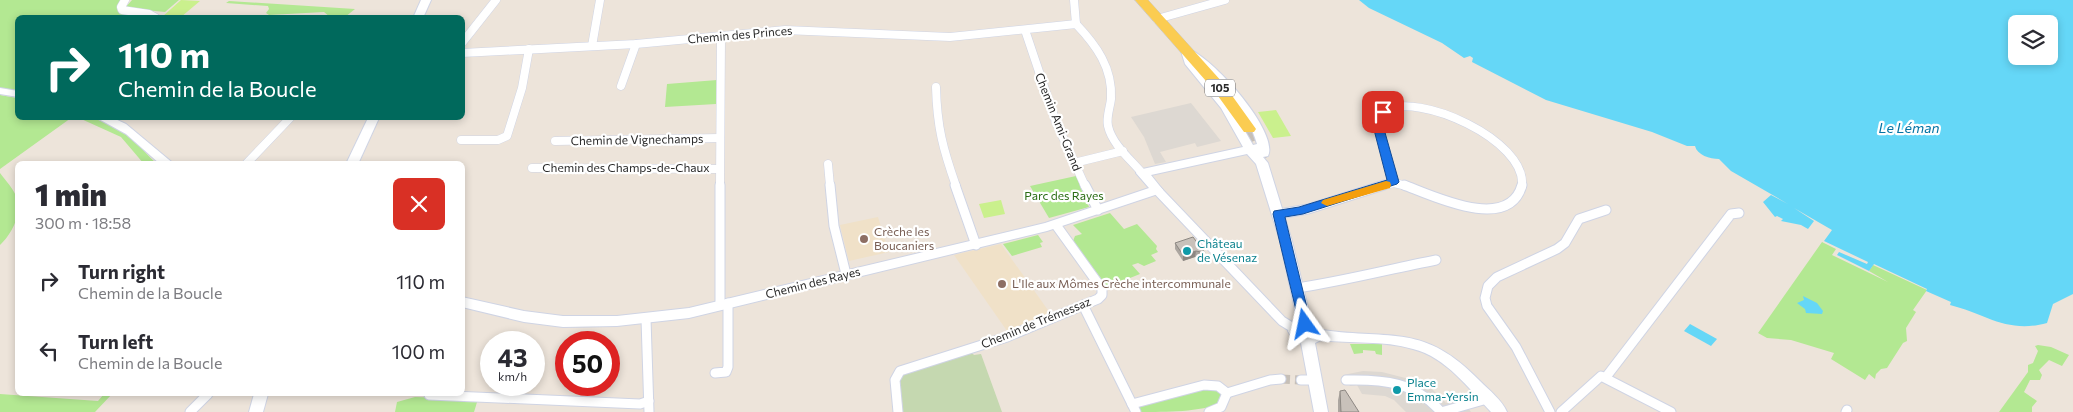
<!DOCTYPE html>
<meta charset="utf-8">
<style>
body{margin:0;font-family:Commissioner,sans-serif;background:#f7f7f7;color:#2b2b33;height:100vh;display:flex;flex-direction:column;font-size:19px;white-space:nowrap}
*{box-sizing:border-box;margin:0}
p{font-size:16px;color:#7c7c81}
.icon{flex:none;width:28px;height:28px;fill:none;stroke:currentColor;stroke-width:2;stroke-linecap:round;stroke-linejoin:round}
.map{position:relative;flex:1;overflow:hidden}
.side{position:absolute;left:15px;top:161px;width:450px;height:235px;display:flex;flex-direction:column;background:#fff;border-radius:8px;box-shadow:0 2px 8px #0003}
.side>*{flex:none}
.guide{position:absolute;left:15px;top:15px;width:450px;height:105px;border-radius:8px;box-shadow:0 2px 8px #0003;background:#00695c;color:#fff;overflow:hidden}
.controls{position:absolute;left:2008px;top:15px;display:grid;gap:10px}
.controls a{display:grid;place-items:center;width:50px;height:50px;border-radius:8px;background:#fff;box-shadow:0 2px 8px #0003;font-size:25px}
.speed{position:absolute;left:480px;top:331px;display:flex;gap:10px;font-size:25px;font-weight:700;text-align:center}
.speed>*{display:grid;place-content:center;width:65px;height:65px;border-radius:50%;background:#fff;box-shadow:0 2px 8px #0003;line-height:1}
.speed small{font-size:12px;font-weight:400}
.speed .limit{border:8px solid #d22;background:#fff;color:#111}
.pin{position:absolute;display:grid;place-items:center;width:42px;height:42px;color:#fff;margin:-21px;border-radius:10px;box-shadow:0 2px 8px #0006}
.me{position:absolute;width:55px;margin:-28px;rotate:348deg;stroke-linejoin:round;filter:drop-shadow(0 0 4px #0008)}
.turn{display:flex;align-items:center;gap:18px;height:105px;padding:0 20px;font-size:22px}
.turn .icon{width:65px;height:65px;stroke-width:2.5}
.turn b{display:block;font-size:35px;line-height:42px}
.round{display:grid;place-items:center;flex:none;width:52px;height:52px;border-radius:8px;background:#f7f7f7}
.head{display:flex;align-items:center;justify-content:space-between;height:85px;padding:0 20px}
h1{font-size:30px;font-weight:800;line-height:38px}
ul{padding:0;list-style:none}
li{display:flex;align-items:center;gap:15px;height:70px;padding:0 20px}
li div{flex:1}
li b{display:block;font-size:19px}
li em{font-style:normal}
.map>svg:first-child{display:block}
.education{fill:#f0e1c8}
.green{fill:#b3e892}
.cemetery{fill:#c5d8b0}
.pitch{fill:#caf08d}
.plaza{fill:#ddd8d2}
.water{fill:#65d7f7;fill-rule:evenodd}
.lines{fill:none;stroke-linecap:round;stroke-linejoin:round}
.street-tunnel{stroke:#c6bfb7;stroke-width:9;stroke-dasharray:9 5;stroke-linecap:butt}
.primary-tunnel{stroke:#c6bfb7;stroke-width:13;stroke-dasharray:13 7;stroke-linecap:butt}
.street-far1-casing{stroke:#cfd4e4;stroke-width:9}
.street-casing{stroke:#cfd4e4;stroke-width:11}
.secondary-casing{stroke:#cfd4e4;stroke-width:2}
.primary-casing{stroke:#c8c8c8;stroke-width:1}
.street-far1{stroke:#fff;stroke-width:8}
.street{stroke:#fff;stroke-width:9}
.secondary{fill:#fff;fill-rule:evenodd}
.primary{fill:#fbcc51;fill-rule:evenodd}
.wall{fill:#aca6a0}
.shaded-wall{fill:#8c8782}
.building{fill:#c8c1ba;stroke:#8c8782}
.route{fill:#1a73e8;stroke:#114b97}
.slow{fill:#f59e0b}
.education-dot{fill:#8d6e63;stroke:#fff;stroke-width:2}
.culture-dot{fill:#0f9aa8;stroke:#fff;stroke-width:2}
.labels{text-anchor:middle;stroke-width:4.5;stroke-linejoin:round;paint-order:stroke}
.shield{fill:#fff;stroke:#6a6a6a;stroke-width:1}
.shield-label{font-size:11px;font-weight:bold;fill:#2a2a2a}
.street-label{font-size:12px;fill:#2a2a2a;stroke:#fff}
.park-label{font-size:12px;fill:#2a6c14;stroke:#fff}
.education-label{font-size:12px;fill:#785e54;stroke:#fff;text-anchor:start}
.culture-label{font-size:12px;fill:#0d838f;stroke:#fff;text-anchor:start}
.water-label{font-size:14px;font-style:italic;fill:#0373a4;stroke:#fff}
</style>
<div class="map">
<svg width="2073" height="412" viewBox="0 0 2073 412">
<rect width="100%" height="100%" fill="#ede4da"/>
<g class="education">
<path d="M 878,217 L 889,252 L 849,261 L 840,225 Z"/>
<path d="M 1001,244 L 1050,313 L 1007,331 L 954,255 Z"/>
</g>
<g class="green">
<path d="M 0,0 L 122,0 L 117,7 L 118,12 L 152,17 L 18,18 L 17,92 L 0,88 Z"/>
<path d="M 132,0 L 179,0 L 165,12 L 125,8 Z"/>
<path d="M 229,1 L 355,9 L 345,17 L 330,17 L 324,12 L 269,15 L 266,13 L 269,9 L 268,6 L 226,3 Z"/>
<path d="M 717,80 L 716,104 L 665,107 L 667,84 Z"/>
<path d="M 0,95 L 17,98 L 18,118 L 71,118 L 0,169 Z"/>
<path d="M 79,118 C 99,117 118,125 133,138 C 142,146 147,157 158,164 L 144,164 L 121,137 Z"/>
<path d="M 0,173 C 5,180 15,190 17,199 C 22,215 11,235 0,245 Z"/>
<path d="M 1076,176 L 1089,207 L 1049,218 L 1030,186 Z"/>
<path d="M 1110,213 L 1124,229 L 1137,224 L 1157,246 L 1156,249 L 1158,252 L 1151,255 L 1156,261 L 1144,266 L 1138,263 L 1132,265 L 1140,274 L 1125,280 L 1125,283 L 1121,284 L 1118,283 L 1112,285 L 1114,288 L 1108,288 L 1073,241 L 1075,236 L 1082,234 L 1073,225 Z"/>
<path d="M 1038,235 L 1043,242 L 1040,243 L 1042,247 L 1012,256 L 1003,244 Z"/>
<path d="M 1822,242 L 1836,249 L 1832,255 L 1888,282 L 1869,271 L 1873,265 L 1927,290 L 1913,310 L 1916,312 L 1906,328 L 1907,341 L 1903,343 L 1887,368 L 1881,369 L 1876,374 L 1875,379 L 1869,374 L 1865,380 L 1831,359 L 1834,353 L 1791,340 L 1767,338 L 1758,333 Z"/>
<path d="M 1350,344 L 1382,344 L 1382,355 L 1376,354 L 1375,351 L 1363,350 L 1363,353 L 1354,354 Z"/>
<path d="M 2038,345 L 2051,347 L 2069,355 L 2062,366 L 2049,360 L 2039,370 L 2042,375 L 2040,380 L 2030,380 L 2024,392 L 2037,401 L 2032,407 L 2032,412 L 1999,412 L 2028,372 L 2028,365 L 2033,363 L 2038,351 L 2035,346 Z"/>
<path d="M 1205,387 L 1222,392 L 1221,403 C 1201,412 1165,412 1141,412 L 1138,405 Z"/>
<path d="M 0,394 L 98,401 L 104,394 L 112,394 L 95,412 L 0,412 Z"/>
<path d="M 415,397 L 478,399 L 474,412 L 395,412 L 397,402 Z"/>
</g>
<path class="cemetery" d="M 972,353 L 974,355 L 981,354 L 1002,412 L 903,412 L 900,381 L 902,375 Z"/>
<g class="pitch">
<path d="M 181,0 L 200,1 L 181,17 L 162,17 Z"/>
<path d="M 1276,110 L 1291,136 L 1273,138 L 1258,112 Z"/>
<path d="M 1001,200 L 1005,214 L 984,218 L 979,204 Z"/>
</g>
<g class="plaza">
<path d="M 1191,103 L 1221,141 L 1197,147 L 1195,143 L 1160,152 L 1166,162 L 1155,164 L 1144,137 L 1131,117 Z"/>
<path d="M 1363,371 L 1382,372 L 1417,381 L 1429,386 L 1446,403 L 1461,399 L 1471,412 L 1406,412 L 1394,400 L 1385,396 L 1362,394 L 1357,385 L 1350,386 L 1343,375 Z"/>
</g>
<g class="water">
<path d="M 1359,0 L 2073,0 L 2073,294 L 2053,304 L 2047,323 C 2007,334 1986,314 1950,305 L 1951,302 L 1926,291 L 1927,289 L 1874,264 L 1869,271 L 1837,255 L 1839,252 L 1867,264 L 1868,262 L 1824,241 L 1832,230 L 1794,208 L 1814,221 L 1808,229 L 1801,225 L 1781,221 L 1783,219 L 1777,216 L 1775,217 L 1763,202 L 1771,195 L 1788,204 L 1731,171 L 1719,159 C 1710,159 1697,155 1695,146 L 1687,146 L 1652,132 L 1546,100 L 1472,62 L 1473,58 L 1470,56 L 1464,58 L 1442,43 L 1369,8 ZM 2016,24 L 2049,24 L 2049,56 L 2016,56 Z"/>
<path d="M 1803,296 L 1817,303 L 1823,311 L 1822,314 L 1806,313 L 1805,309 L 1797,303 L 1804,300 Z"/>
<path d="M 1690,324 L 1717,339 L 1711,346 L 1684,331 Z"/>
</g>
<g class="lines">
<path class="street-tunnel" d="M 1281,379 L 1301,380"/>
<path class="primary-tunnel" d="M 1249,129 L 1262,163"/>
<g class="street-far1-casing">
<g id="street-far1">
<path d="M 125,0 L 121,7 L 122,10 L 149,14 L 156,18"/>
<path d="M 1074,0 L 1076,24"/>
<path d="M 1157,19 L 1225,0"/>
<path d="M 1076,24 C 1096,45 1113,68 1111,99 C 1110,108 1106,117 1108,126 C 1112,144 1130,159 1142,173"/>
<path d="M 1025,30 L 1056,122 L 1085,186"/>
<path d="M 462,43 L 496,0"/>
<path d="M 592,46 L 600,0"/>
<path d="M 462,53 L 636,44 L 785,30 L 950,37 L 1076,24"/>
<path d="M 621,86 L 636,44"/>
<path d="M 936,87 C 937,127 943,149 956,186"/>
<path d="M 461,140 L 498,140 L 507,136 L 522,88 L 529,49"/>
<path d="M 555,141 L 720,138"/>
<path d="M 1074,163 L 1123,151"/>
<path d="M 246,164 L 290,118"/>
<path d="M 828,164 L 830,186"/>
<path d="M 532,168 L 719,169"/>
<path d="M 1394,182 L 1377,119 C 1379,117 1382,112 1385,111 C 1417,91 1527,140 1522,186"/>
<path d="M 720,186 L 721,36"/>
<path d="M 1379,186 L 1394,183 L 1407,186"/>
</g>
</g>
<g class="street-casing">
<g id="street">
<path d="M 830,185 L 834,226 L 846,274"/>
<path d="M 955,185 L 976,245"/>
<path d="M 1085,185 L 1098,210"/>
<path d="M 1404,185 C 1433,196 1509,233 1522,185"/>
<path d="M 1157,190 L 1282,321 L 1295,329"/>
<path d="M 1279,214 L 1308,209 L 1384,185"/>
<path d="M 1297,288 C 1344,281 1390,269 1436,260"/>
<path d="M 720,305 L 720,185"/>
<path d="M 1083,305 L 1136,412"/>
<path d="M 646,319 L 649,412"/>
<path d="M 715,373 L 726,372 L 728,367 L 728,303"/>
<path d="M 1606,377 L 1731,214 L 1739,213"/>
<path d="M 1301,380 L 1314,380"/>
<path d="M 1346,380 C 1384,379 1415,382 1441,412 L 1487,399"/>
<path d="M 429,395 L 640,404 L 649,401"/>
<path d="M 1132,404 L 1204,385 L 1218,386 L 1227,393 L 1270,380 L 1281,379"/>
<path d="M 190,412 L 208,394"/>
<path d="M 898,412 L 895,380 L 900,371 L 1007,337 L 1098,299 L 1102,295 L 1102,289 L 1056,225"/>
<path d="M 1209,412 L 1221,407 L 1227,393"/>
<path d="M 1550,412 L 1516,347 L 1487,306 L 1485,298 L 1488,286 L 1497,277 L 1557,249 L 1565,243 L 1579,219 L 1606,210"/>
<path d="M 1561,412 L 1601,376 L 1671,412"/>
<path d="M 1846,412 L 1847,410"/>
</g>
</g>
<g class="secondary-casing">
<g id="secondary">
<path d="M 421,0 L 431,0 L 423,18 L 413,18 Z"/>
<path d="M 1186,48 C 1210,54 1280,132 1268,156 L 1263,157 L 1268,163 L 1292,241 L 1311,320 L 1318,323 L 1322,330 C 1393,340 1424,323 1480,381 C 1489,390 1502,400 1507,412 L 1491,412 C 1469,389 1446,357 1413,349 C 1383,340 1351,344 1321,340 L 1315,343 L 1328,412 L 1314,412 L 1301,343 L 1293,340 L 1288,331 L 1294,320 L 1297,319 L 1280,241 L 1256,164 L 1247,154 L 1151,175 L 1163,190 L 1161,193 L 1047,231 L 689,318 L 617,326 L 563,327 L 524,322 L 462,307 L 462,297 L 524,311 L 563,316 L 617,316 L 689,308 L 1045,223 L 1149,188 L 1136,173 L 1138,170 L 1243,147 L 1221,108 L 1185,64 L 1181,51 ZM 1194,61 C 1219,83 1248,111 1257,144 L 1253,145 L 1230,105 ZM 1303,329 L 1306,330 L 1309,333 L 1303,332 Z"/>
<path d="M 0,88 L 18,91 L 18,97 L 0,94 Z"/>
<path d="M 97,118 L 113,118 L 126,124 L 174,164 L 160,164 L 126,134 Z"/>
<path d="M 368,118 L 379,118 L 358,164 L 346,164 Z"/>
<path d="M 254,394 L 268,394 L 263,412 L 249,412 Z"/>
</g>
</g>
<g class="primary-casing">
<path id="primary" d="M 1135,0 L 1148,0 L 1223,83 L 1256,129 L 1254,132 L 1244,132 L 1213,89 Z"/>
</g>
<use href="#street-far1" class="street-far1"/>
<use href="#street" class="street"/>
<use href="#secondary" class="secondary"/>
<use href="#primary" class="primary"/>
</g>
<g class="wall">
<path d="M 1175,243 L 1205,253 L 1204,259 L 1195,257 L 1183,261 L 1175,249 Z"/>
<path d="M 1340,391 L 1359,412 L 1338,412 L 1338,400 Z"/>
</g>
<path class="shaded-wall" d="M 1196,251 L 1195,257 L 1183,261 L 1183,255 Z"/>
<g class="building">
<path d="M 1193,237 L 1205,253 L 1196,251 L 1183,255 L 1175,243 Z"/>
<path d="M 1345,390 L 1359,412 L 1341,412 L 1340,391 Z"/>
</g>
<path class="route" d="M 1383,109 L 1388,112 L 1383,117 L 1382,122 L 1399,182 L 1397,184 L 1303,214 L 1285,217 L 1311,324 L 1309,327 L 1300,327 L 1273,214 L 1274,211 L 1299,207 L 1387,180 L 1372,122 L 1374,114 Z"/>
<path class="slow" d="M 1386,181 L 1390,182 L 1391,185 L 1390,188 L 1327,206 L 1321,203 L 1323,200 Z"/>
<g class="education-dot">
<circle cx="864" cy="239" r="5"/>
<circle cx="1002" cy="284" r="5"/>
</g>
<g class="culture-dot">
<circle cx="1187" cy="251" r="5"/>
<circle cx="1397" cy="390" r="5"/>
</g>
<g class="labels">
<rect class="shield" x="1205" y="79.5" width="30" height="17" rx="4"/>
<g class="shield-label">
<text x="1220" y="92">105</text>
</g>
<g class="street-label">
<text transform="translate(740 35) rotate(-5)" y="4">Chemin des Princes</text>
<text transform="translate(1058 122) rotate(68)" y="4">Chemin Ami-Grand</text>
<text transform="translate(637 140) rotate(-1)" y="4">Chemin de Vignechamps</text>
<text x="626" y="172">Chemin des Champs-de-Chaux</text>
<text transform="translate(813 283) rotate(-14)" y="4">Chemin des Rayes</text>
<text transform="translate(1036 323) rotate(-22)" y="4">Chemin de Trémessaz</text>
</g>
<g class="park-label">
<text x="1064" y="200">Parc des Rayes</text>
</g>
<g class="education-label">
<text x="874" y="236">Crèche les<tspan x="874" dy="14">Boucaniers</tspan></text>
<text x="1012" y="288">L'Ile aux Mômes Crèche intercommunale</text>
</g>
<g class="culture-label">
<text x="1197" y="248">Château<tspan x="1197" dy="14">de Vésenaz</tspan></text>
<text x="1407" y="387">Place<tspan x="1407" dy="14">Emma-Yersin</tspan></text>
</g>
<g class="water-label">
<text x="1909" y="133">Le Léman</text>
</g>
</g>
</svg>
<div class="controls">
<a><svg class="icon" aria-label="layers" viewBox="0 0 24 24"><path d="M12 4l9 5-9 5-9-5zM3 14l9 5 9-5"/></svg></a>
</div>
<div class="speed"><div>43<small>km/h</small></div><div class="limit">50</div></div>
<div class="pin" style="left:1383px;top:112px;background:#d93025"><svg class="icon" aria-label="arrive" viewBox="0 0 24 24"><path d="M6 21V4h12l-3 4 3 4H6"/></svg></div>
<svg class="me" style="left:1305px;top:324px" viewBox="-20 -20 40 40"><path d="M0-17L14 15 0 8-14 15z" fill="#1a73e8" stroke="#fff" stroke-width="4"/></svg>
<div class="guide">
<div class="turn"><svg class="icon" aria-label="right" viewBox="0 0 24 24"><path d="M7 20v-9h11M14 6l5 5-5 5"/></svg><div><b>110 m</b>Chemin de la Boucle</div></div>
</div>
<section class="side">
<div class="head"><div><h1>1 min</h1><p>300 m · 18:58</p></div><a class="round" style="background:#d93025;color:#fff"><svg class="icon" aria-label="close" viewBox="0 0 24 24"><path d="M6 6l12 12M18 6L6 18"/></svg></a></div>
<ul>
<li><svg class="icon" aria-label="right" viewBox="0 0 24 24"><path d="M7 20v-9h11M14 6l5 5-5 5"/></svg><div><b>Turn right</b><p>Chemin de la Boucle</p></div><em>110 m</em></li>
<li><svg class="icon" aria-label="left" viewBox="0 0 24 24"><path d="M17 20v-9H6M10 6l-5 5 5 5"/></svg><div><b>Turn left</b><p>Chemin de la Boucle</p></div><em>100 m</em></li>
</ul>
</section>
</div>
